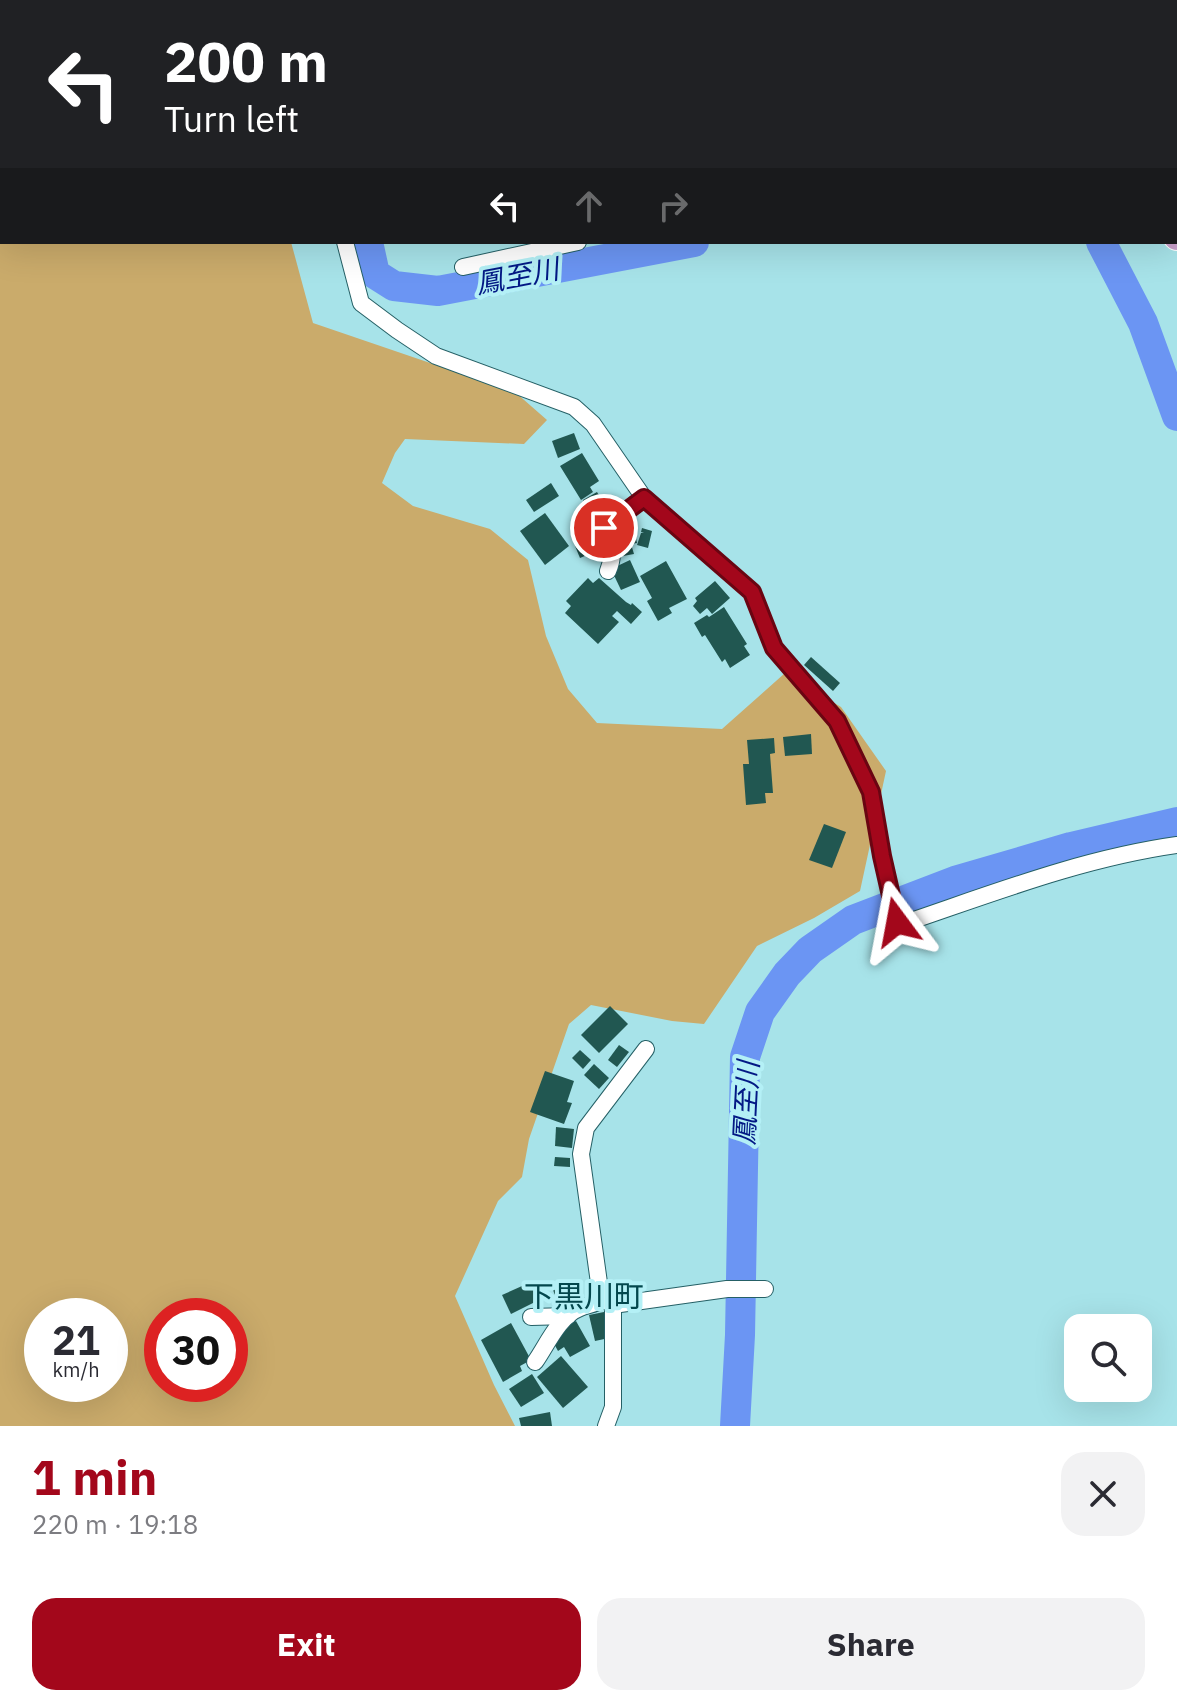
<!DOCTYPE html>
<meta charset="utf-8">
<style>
body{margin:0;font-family:"IBM Plex Sans","Noto Sans JP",sans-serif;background:#f2f2f3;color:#2b2b33;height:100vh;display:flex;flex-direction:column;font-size:30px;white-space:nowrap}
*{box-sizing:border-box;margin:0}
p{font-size:26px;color:#7c7c81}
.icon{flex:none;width:44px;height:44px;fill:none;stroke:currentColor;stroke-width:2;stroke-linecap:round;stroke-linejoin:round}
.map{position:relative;height:1426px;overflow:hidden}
.drawer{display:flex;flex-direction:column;background:#fff;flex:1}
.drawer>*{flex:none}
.guide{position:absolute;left:0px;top:0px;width:1178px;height:244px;box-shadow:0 8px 32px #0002;background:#202124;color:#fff;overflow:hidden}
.buttons{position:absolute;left:1064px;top:1314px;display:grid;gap:16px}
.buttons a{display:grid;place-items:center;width:88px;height:88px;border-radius:16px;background:#fff;box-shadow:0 8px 32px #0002;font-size:40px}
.speed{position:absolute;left:24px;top:1298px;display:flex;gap:16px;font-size:40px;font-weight:700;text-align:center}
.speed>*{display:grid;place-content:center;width:104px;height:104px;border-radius:50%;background:#fff;box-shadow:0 8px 32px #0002;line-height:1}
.speed small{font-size:20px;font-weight:400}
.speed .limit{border:12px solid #d22;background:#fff;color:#111}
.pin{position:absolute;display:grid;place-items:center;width:68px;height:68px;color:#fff;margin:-34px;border:4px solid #fff;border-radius:50%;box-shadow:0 2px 8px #0007}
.me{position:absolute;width:88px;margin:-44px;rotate:347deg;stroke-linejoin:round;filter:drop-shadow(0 0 6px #0008)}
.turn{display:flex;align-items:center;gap:28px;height:168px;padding:0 32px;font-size:36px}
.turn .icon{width:104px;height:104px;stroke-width:2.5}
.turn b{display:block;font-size:56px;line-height:68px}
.lanes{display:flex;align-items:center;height:76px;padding:0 32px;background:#0003;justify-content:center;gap:40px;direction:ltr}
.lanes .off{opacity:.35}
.round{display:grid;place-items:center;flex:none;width:84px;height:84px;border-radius:24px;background:#f2f2f3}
.summary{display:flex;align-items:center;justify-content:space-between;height:136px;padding:0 32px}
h1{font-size:48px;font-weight:800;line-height:60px;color:#a3071b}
.button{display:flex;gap:16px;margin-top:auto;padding:16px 32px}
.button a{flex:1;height:92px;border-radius:24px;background:#a3071b;color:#fff;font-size:32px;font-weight:800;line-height:92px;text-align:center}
.button a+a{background:#f2f2f3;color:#2b2b33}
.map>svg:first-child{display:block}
.green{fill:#caab6b;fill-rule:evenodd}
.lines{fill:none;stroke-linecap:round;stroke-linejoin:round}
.river{stroke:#6b95f3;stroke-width:30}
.building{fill:#215751}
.minor-casing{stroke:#256066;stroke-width:18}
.trunk-casing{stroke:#fff;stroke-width:28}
.minor{stroke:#fff;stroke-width:16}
.trunk{stroke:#c8a0ca;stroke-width:26}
.route-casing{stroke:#6a0512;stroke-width:20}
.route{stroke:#a3071b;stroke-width:14}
.labels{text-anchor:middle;stroke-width:8;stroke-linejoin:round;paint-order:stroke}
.water-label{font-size:28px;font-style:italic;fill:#031985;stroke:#b4f0f6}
.quarter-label{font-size:30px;fill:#03474d;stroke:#b4f0f6}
</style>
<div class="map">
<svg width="1177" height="1426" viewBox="0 0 1177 1426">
<rect width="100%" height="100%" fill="#a7e3e9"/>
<path class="green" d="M 0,0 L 323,0 L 323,2 L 2,2 L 2,242 L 291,242 L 313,323 L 515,392 L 547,420 L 524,444 L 405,439 L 395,453 L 382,483 L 413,506 L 490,529 L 528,560 L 546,636 L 568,689 L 597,723 L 722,729 L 785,673 L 841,707 L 886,771 L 860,891 L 814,918 L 757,946 L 704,1024 L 672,1021 L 591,1005 L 569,1024 L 529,1139 L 522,1177 L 498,1201 L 455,1296 L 494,1385 L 515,1426 L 0,1426 ZM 42,1316 L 110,1316 L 110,1384 L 42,1384 ZM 162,1316 L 230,1316 L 230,1384 L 162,1384 Z"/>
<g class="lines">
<g class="river">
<path d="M 558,2 L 559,0"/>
<path d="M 368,242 L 375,274 L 394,286 L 438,291 L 694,242"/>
<path d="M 1101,242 L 1143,323 L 1177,416"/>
<path d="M 735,1426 L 740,1335 L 745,1057 L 760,1012 L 787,974 L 810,950 L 853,920 L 955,881 L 1071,847 L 1177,822"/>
</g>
</g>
<g class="building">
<path d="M 574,433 L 580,449 L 558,458 L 552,441 Z"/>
<path d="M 582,453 L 599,481 L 590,487 L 593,492 L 581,500 L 560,466 Z"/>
<path d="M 551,483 L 559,496 L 534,512 L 526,500 Z"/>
<path d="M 597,492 L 607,509 L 594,518 L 583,500 Z"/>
<path d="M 545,513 L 569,546 L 545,565 L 520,531 Z"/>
<path d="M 642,528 L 652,531 L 648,548 L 637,545 L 641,533 L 644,532 L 641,532 Z"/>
<path d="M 635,534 L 637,543 L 631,544 L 634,554 L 623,556 L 619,538 Z"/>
<path d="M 594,538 L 599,550 L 580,558 L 575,546 Z"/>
<path d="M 630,560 L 640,582 L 621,590 L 611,569 Z"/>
<path d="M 666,561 L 687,599 L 669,608 L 672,613 L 658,621 L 647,601 L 652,598 L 640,576 Z"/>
<path d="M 588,578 L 593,583 L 599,578 L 626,602 L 631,605 L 632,603 L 642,612 L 631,624 L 617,611 L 612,616 L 619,622 L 598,644 L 565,613 L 571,606 L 566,601 Z"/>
<path d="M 715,581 L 730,598 L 712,614 L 707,608 L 700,614 L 693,606 L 697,601 L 695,598 Z"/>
<path d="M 724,607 L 747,644 L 744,646 L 750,655 L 730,668 L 725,659 L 722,662 L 705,635 L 702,637 L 694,623 L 707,615 L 709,617 Z"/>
<path d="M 811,657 L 840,683 L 833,691 L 804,665 Z"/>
<path d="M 811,734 L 812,754 L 785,756 L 783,737 Z"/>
<path d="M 774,738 L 775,753 L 770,754 L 773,793 L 765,793 L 766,803 L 746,805 L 743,764 L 749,764 L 747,740 Z"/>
<path d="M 824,824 L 846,832 L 832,868 L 809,860 Z"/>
<path d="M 610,1006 L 628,1024 L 599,1053 L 581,1035 Z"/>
<path d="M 619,1045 L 629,1052 L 617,1067 L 608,1060 Z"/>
<path d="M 580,1050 L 591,1060 L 583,1069 L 572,1058 Z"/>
<path d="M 594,1064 L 609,1078 L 599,1089 L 584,1075 Z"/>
<path d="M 545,1071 L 574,1081 L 567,1102 L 572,1103 L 564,1124 L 530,1112 Z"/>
<path d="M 556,1127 L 574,1129 L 572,1148 L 555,1146 Z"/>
<path d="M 555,1157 L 570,1158 L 570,1167 L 554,1166 Z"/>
<path d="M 531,1282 L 539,1300 L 511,1314 L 502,1295 Z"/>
<path d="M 568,1282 L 574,1299 L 558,1304 L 552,1287 Z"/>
<path d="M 604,1312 L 609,1338 L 595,1341 L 589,1315 Z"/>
<path d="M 576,1321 L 590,1346 L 570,1357 L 564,1347 L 558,1351 L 552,1340 L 559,1330 Z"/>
<path d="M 511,1323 L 531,1360 L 520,1366 L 522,1371 L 503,1382 L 481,1340 Z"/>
<path d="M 561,1356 L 588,1387 L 563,1408 L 537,1377 Z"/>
<path d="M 532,1374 L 544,1393 L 521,1407 L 509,1389 Z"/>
<path d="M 550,1412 L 552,1426 L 521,1426 L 519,1418 Z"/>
</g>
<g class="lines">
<g class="minor-casing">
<g id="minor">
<path d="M 346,0 L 347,2"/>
<path d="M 345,242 L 361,303 L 397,330 L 436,356 L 574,407 L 593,424 L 644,498 L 752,592 L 774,648 L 837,721 L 871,792 L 882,856 L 897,922 L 911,921 C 999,891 1085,858 1177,845"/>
<path d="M 463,267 L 578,242"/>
<path d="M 608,571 C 615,555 612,543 604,528 L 644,498"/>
<path d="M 646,1049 L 586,1128 L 581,1154 L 600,1290 L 604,1299 L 613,1305 L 727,1289 L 765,1289"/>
<path d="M 531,1317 L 568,1316"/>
<path d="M 535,1362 C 547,1345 559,1316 580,1308 C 588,1305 596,1304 604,1299"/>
<path d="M 606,1426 L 613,1407 L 613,1305"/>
</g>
</g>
<g class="trunk-casing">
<g id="trunk">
<path d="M 971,0 L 972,2"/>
<path d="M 1176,236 L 1177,237"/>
</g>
</g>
<use href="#minor" class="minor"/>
<use href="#trunk" class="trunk"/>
</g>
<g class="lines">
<g class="route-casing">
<path id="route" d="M 604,528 L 644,498 L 752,592 L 774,648 L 837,721 L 871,792 L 882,856 L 897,922"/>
</g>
<use href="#route" class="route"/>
</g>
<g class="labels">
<g class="water-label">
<text transform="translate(517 276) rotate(-11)" y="10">鳳至川</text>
<text transform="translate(746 1103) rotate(-87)" y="10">鳳至川</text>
</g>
<g class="quarter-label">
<text x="584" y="1307">下黒川町</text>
</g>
</g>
</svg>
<div class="buttons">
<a><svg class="icon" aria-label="search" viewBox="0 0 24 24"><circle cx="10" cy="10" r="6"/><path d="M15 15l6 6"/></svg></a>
</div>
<div class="speed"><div>21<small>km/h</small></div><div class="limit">30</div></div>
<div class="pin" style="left:604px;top:528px;background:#d93025"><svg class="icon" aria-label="arrive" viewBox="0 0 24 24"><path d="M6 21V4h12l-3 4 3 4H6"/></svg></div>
<svg class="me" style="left:897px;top:922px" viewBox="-20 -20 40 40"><path d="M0-17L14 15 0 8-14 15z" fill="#a3071b" stroke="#fff" stroke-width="4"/></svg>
<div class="guide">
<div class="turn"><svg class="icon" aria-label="left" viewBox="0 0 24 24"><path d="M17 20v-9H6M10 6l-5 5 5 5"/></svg><div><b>200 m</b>Turn left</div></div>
<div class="lanes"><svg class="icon" aria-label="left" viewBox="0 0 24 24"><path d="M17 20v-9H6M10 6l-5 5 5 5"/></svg><svg class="icon off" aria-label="ahead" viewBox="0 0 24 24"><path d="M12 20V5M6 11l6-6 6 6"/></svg><svg class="icon off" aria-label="right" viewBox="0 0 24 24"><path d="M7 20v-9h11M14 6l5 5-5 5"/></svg></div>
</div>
</div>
<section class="drawer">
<div class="summary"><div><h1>1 min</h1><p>220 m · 19:18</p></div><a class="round"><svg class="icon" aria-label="close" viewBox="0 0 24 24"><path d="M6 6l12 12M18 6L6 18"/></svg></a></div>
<div class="button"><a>Exit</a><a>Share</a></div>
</section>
